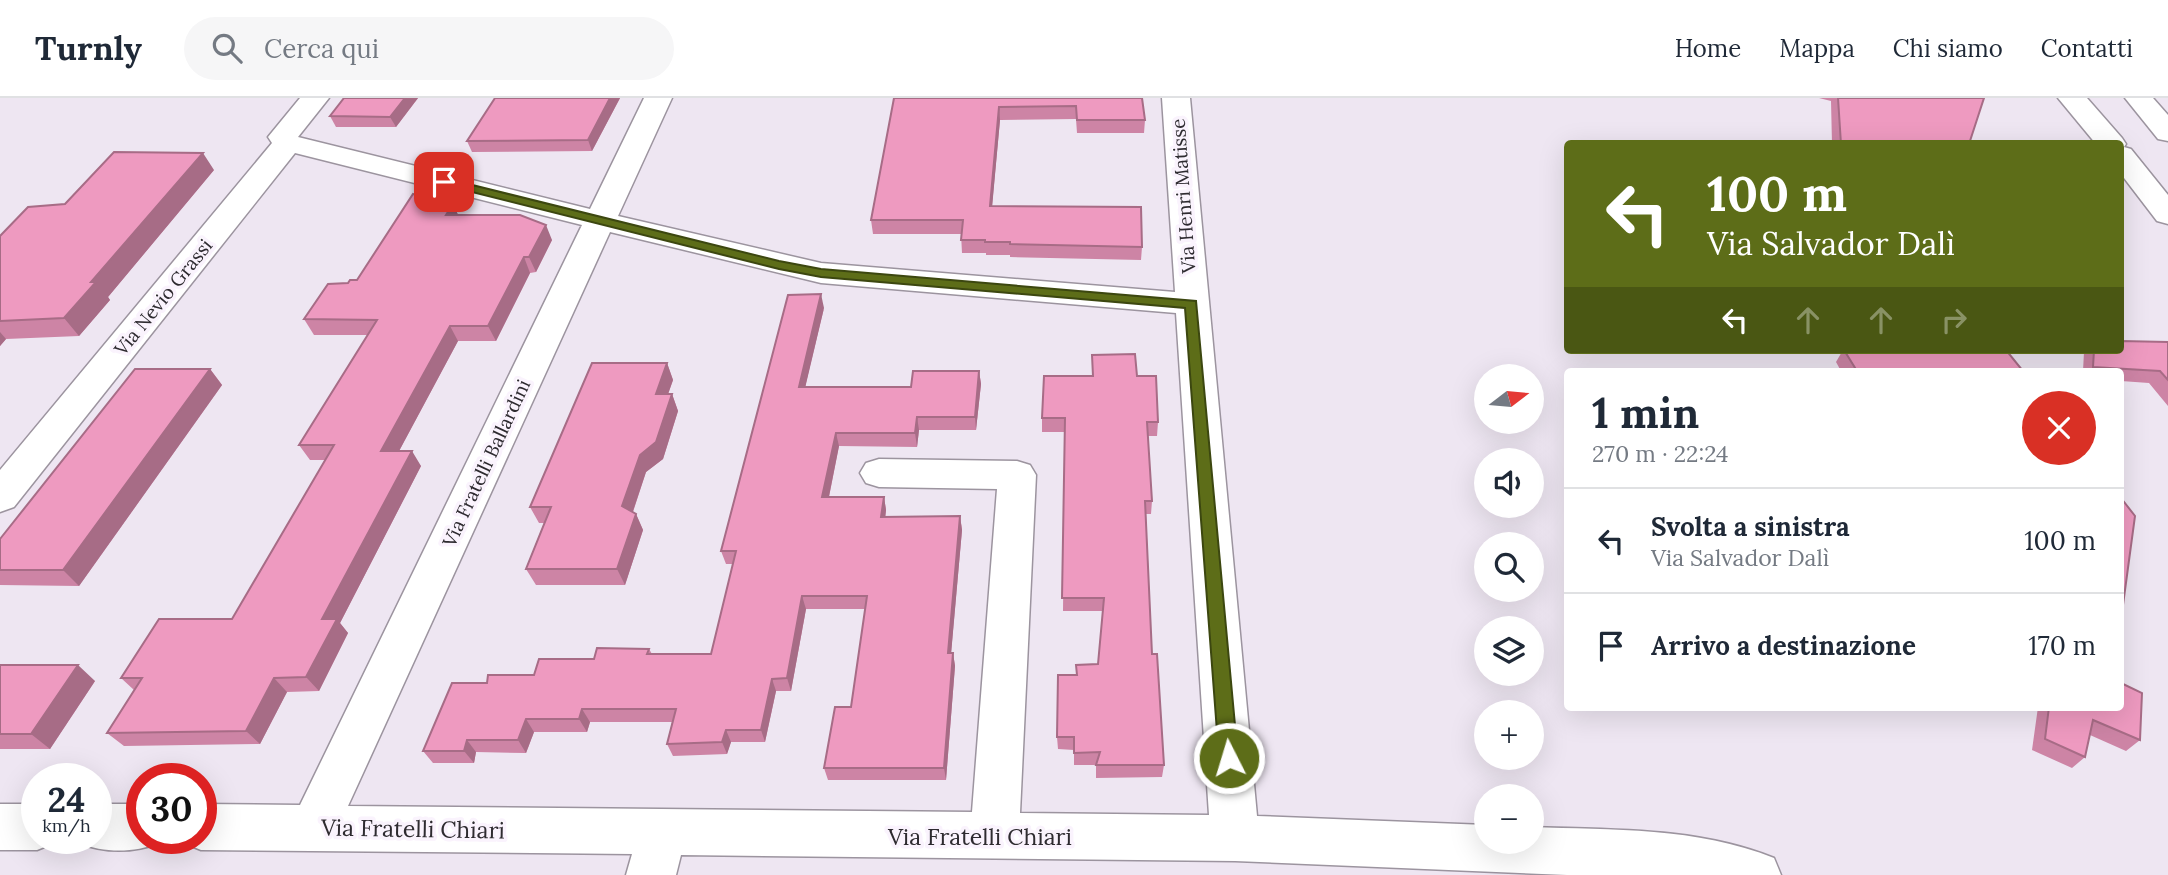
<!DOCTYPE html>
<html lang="it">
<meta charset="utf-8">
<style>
body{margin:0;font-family:Lora,serif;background:#f6f6f7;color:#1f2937;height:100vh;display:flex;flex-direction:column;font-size:26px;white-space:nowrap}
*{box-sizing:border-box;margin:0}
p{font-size:23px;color:#747a83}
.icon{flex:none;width:38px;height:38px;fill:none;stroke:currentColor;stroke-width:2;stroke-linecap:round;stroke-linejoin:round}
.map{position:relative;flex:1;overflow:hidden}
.drawer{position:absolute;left:1564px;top:270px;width:560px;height:343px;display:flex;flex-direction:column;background:#fff;border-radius:7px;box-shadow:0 7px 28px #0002}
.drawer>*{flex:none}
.top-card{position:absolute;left:1564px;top:42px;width:560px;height:214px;border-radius:7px;box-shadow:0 7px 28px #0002;background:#5d6d18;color:#fff;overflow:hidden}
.needle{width:46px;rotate:74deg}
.tools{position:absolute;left:1474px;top:266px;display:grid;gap:14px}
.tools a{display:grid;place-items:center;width:70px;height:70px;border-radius:50%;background:#fff;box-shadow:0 7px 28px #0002;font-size:35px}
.speed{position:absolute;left:21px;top:665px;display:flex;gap:14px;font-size:35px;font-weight:700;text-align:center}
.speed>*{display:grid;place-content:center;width:91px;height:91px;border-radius:50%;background:#fff;box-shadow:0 7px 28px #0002;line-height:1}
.speed small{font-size:18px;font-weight:400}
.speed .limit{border:10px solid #d22;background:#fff;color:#111}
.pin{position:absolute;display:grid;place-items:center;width:60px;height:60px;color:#fff;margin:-30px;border-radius:14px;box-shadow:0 4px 10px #0006}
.me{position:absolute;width:77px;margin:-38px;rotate:355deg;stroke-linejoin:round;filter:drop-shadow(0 0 5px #0008)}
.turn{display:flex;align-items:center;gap:24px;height:147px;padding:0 28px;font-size:32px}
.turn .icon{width:91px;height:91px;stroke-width:2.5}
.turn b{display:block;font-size:49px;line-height:60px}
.lanes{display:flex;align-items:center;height:66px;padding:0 28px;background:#0003;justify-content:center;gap:35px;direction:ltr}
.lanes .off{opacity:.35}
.round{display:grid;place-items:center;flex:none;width:74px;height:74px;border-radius:37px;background:#f6f6f7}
.overview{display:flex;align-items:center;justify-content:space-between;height:119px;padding:0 28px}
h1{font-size:42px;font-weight:700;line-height:52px}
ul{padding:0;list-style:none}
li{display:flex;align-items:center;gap:21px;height:105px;padding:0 28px;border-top:2px solid #e0e1e3}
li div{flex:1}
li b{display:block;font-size:26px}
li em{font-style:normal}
header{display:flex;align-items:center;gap:42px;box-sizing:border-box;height:98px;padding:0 35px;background:#fff;border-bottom:2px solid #e0e1e3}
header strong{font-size:33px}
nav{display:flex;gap:38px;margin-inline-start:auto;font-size:24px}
.search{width:490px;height:63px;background:#f6f6f7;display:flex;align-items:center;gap:18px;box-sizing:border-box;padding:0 24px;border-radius:38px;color:#747a83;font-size:26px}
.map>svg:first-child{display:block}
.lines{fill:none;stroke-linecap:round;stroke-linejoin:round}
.minor-casing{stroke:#9c949f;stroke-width:3}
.trunk-casing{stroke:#9c949f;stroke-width:3}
.minor{fill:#fff;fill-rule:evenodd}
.trunk{fill:#fff;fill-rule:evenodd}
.wall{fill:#cd84a5}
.shaded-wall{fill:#a76c86}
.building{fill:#ee9ac0;stroke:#a76c86;stroke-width:2}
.route{fill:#5d6d18;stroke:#3c4710;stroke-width:2}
.labels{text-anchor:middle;stroke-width:7;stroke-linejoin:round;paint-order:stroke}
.street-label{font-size:19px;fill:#2e2b30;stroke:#faf3fd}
.near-street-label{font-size:23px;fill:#2e2b30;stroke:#faf3fd}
</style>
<header>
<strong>Turnly</strong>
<div class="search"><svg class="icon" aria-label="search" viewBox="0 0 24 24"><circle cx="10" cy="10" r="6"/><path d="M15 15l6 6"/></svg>Cerca qui</div>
<nav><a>Home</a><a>Mappa</a><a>Chi siamo</a><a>Contatti</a></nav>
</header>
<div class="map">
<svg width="2168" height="777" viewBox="0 0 2168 777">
<rect width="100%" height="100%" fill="#eee6f2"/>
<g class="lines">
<g class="minor-casing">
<g id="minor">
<path d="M 300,0 L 329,0 L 298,39 L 590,111 L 644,0 L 672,0 L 618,118 L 821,165 L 1175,194 L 1162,0 L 1190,0 L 1257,718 L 1486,727 L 1486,744 L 1531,744 L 1531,729 C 1612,732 1697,729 1774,760 L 1781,777 L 1567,777 L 1235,763 L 681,757 L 676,777 L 626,777 L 632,756 L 201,752 L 184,745 L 182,740 L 201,740 L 201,706 L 300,707 L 582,127 L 295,55 L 14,409 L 0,414 L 0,372 L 272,45 L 268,39 ZM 610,134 L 821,185 L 1176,215 L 1209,717 L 1020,715 L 1036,377 L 1030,367 L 1017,363 L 879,361 L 866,365 L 860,375 L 866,385 L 879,389 L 997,391 L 972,714 L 348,708 Z"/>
<path d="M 2058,0 L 2087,0 L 2122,40 L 2126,46 L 2124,49 L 2131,51 L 2168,97 L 2168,126 L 2157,123 L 2121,76 L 2121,46 L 2096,46 Z"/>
<path d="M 0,706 L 37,706 L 37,740 L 56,740 L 54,745 L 37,752 L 0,752 Z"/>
<path d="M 96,706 L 142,706 L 142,740 L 161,740 L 159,745 C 134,755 104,755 79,745 L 77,740 L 96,740 Z"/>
</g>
</g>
<g class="trunk-casing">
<path id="trunk" d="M 2125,0 L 2153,0 L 2168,17 L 2168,43 L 2158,41 Z"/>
</g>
<use href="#minor" class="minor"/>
<use href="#trunk" class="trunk"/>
</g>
<g class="wall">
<path d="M 344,0 L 418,0 L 396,29 L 336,29 L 330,18 Z"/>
<path d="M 495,0 L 620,0 L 592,53 L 472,54 L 467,43 Z"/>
<path d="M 894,0 L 1142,0 L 1145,22 L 1144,35 L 1077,35 L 1076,21 L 1000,22 L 992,108 L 1142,149 L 1141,162 L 1010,159 L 1010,157 L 986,157 L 986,155 L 962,155 L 961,136 L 873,136 L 871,122 Z"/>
<path d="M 1819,0 L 1984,0 L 1969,46 L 1832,46 L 1831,3 Z"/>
<path d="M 214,72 L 108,199 L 110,202 L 79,238 L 6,241 L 0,248 L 0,138 L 65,106 Z"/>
<path d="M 453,106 L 458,117 L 552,142 L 536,174 L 530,175 L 496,243 L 458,243 L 399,353 L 421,368 L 340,525 L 348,535 L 319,593 L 287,594 L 260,646 L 124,648 L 107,635 L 134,592 L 121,580 L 232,521 L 325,362 L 310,362 L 299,347 L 368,237 L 314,237 L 304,221 L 348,185 L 357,182 Z"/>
<path d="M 824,210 L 805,289 L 911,289 L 979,273 L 981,286 L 976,332 L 919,332 L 917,349 L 839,348 L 829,399 L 884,399 L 886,412 L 885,419 L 960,418 L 962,432 L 951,555 L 953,555 L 955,568 L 946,682 L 828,682 L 824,670 L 851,609 L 865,511 L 806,511 L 791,593 L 776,593 L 765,644 L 731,644 L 727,656 L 673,658 L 667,646 L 672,624 L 590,624 L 587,634 L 534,634 L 526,655 L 476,654 L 474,665 L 433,665 L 423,653 L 487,585 L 534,577 L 594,561 L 649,551 L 652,556 L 711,556 L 733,466 L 726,466 L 721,453 Z"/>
<path d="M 2168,244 L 2168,308 L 2149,285 L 2121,283 L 2121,273 L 2083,273 L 2084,254 L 2086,252 L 2121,252 Z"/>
<path d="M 1843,252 L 2023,273 L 1841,273 L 1836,264 Z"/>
<path d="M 1092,257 L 1137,278 L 1158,324 L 1157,338 L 1148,338 L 1152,403 L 1151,416 L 1146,416 L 1152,556 L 1164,667 L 1162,679 L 1096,680 L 1096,667 L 1074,667 L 1074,652 L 1058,651 L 1057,639 L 1076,577 L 1076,567 L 1098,566 L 1103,513 L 1063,513 L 1065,334 L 1042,334 L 1042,320 L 1092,278 Z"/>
<path d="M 667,265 L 673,282 L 668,296 L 672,296 L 678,313 L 663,361 L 646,374 L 633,414 L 636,416 L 643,432 L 625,487 L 536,487 L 526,471 L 544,425 L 539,425 L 530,409 Z"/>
<path d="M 210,271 L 222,287 L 79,488 L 0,487 L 0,441 Z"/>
<path d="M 0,567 L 95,583 L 50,651 L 0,651 Z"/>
<path d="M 2038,609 L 2121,609 L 2140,642 L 2126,653 L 2090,637 L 2085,659 L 2072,670 L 2032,652 Z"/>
</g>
<g class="shaded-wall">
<path d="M 405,0 L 418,0 L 396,29 L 390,19 Z"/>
<path d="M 610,0 L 620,0 L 592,53 L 588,42 Z"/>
<path d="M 999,9 L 1000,22 L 991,121 L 990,108 Z"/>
<path d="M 203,55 L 214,72 L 108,199 L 110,202 L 79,238 L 64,220 L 91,184 Z"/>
<path d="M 453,106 L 460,121 L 446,117 Z"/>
<path d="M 546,127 L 552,142 L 536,174 L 529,159 Z"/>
<path d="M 524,159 L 530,175 L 496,243 L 488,228 Z"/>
<path d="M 821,196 L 824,210 L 802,303 L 799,289 Z"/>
<path d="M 450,228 L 458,243 L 391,368 L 381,353 Z"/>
<path d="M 0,234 L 6,241 L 0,248 Z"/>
<path d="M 667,265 L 673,282 L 662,313 L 656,296 Z"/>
<path d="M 210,271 L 222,287 L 79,488 L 63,472 Z"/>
<path d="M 979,273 L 981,286 L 976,332 L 975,319 Z"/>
<path d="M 672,296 L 678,313 L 663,361 L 646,374 L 629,425 L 622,408 L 640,357 Z"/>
<path d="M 917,319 L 919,332 L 917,349 L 915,335 Z"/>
<path d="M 836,335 L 839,348 L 826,413 L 822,399 Z"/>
<path d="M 412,353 L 421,368 L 340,525 L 348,535 L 319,593 L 306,579 L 322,521 Z"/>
<path d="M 884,399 L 886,412 L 884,433 L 881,419 Z"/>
<path d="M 636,416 L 643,432 L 625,487 L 617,471 Z"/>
<path d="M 960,418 L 962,432 L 950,568 L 948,555 Z"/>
<path d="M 802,498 L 806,511 L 791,593 L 787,580 Z"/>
<path d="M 953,555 L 955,568 L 946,682 L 944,670 Z"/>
<path d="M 78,567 L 95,583 L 50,651 L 31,636 Z"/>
<path d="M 274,580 L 287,594 L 260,646 L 246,633 Z"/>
<path d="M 772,581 L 776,593 L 765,644 L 761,632 Z"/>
<path d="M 582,611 L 590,624 L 587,634 L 579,621 Z"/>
<path d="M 526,621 L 534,634 L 526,655 L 518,642 Z"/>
<path d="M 726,632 L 731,644 L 727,656 L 722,644 Z"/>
<path d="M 467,642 L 476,654 L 474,665 L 464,653 Z"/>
</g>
<g class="building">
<path d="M 344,0 L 405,0 L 390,19 L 330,18 Z"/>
<path d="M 495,0 L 610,0 L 588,42 L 467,43 Z"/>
<path d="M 894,0 L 1142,0 L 1145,22 L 1077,22 L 1076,8 L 999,9 L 990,108 L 1141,109 L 1142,149 L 1010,146 L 1010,144 L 985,144 L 985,142 L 961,142 L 963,122 L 871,122 Z"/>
<path d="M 1838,0 L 1984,0 L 1969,46 L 1841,46 Z"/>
<path d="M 114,54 L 203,55 L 91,184 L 96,184 L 64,220 L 0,223 L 0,138 L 28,109 L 65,106 Z"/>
<path d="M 413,96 L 453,106 L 446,117 L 520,117 L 546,127 L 529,159 L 524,159 L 488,228 L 450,228 L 381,353 L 412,353 L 322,521 L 337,521 L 306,579 L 274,580 L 246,633 L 107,635 L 142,580 L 121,580 L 159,521 L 232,521 L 334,347 L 299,347 L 377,222 L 304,221 L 328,186 L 348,185 L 350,182 L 357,182 Z"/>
<path d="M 821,196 L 799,289 L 911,289 L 913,273 L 979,273 L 975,319 L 917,319 L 915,335 L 836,335 L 822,399 L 884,399 L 881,419 L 960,418 L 948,555 L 953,555 L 944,670 L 824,670 L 835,609 L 851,609 L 867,498 L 802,498 L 787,580 L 772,581 L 761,632 L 726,632 L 722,644 L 667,646 L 676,611 L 582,611 L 579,621 L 526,621 L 518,642 L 467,642 L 464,653 L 423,653 L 452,585 L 487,585 L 488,577 L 534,577 L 539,561 L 594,561 L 597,550 L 649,551 L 647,556 L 711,556 L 736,453 L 721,453 L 788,197 Z"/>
<path d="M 2121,243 L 2168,244 L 2168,282 L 2160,273 L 2093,269 L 2094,252 L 2121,252 Z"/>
<path d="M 1844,252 L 2006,252 L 2023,273 L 1857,273 Z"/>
<path d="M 1135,256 L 1137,278 L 1156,278 L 1158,324 L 1147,324 L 1152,403 L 1145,403 L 1152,556 L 1157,556 L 1164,667 L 1096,667 L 1100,654 L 1074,655 L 1074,639 L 1057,639 L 1058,577 L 1077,577 L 1076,567 L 1098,566 L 1104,500 L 1062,500 L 1065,320 L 1042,320 L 1044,278 L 1093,278 L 1092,257 Z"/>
<path d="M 592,265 L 667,265 L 656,296 L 672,296 L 656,344 L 640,357 L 622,408 L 636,416 L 617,471 L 526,471 L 551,409 L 530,409 Z"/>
<path d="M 135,271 L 210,271 L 63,472 L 0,472 L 0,441 Z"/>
<path d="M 2121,400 L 2135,418 L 2123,507 L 2121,506 Z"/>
<path d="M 0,567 L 78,567 L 31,636 L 0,636 Z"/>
<path d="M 2121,585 L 2142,595 L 2140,642 L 2093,622 L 2085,659 L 2045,641 L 2049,609 L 2121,609 Z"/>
</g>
<path class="route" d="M 444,80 L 779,163 L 821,171 L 1196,203 L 1238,660 L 1235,666 L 1229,668 L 1222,666 L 1219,660 L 1185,210 L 821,179 L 779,171 L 440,86 L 440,81 Z"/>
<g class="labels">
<g class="street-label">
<text transform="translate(1183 98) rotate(-94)" y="7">Via Henri Matisse</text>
<text transform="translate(163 199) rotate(-51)" y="7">Via Nevio Grassi</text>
<text transform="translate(486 365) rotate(-65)" y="7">Via Fratelli Ballardini</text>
</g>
<g class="near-street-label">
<text transform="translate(413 731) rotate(1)" y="8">Via Fratelli Chiari</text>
<text x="980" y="747">Via Fratelli Chiari</text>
</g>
</g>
</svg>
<div class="tools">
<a><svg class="needle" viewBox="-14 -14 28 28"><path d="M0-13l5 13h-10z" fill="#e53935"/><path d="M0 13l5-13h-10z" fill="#747a83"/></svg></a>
<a><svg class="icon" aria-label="sound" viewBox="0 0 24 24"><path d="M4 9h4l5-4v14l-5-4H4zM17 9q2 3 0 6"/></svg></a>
<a><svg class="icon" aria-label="search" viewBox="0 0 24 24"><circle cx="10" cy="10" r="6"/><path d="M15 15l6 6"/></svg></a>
<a><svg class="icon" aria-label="layers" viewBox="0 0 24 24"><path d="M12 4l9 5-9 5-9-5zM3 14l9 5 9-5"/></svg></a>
<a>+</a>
<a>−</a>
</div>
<div class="speed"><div>24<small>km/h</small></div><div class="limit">30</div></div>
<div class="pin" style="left:444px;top:84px;background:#d93025"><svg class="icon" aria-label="arrive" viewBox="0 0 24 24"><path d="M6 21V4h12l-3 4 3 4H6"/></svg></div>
<svg class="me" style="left:1229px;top:660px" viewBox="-20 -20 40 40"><circle r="17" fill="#5d6d18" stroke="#fff" stroke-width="3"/><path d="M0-11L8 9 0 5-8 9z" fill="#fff"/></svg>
<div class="top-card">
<div class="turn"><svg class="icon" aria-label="left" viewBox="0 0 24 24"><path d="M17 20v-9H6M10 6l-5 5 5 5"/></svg><div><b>100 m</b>Via Salvador Dalì</div></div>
<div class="lanes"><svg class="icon" aria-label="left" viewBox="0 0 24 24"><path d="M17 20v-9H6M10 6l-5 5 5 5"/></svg><svg class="icon off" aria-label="ahead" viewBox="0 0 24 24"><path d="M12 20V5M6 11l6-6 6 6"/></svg><svg class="icon off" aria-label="ahead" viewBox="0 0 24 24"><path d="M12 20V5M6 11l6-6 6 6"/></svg><svg class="icon off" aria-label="right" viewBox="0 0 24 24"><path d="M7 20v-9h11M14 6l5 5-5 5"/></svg></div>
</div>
<section class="drawer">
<div class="overview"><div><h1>1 min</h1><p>270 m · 22:24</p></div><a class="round" style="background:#d93025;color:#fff"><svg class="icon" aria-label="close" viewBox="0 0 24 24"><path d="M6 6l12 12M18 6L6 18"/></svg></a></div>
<ul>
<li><svg class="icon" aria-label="left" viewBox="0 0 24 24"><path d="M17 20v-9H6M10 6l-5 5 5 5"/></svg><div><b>Svolta a sinistra</b><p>Via Salvador Dalì</p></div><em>100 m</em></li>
<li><svg class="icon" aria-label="arrive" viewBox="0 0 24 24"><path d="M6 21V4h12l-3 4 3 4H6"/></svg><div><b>Arrivo a destinazione</b></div><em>170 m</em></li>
</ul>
</section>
</div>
